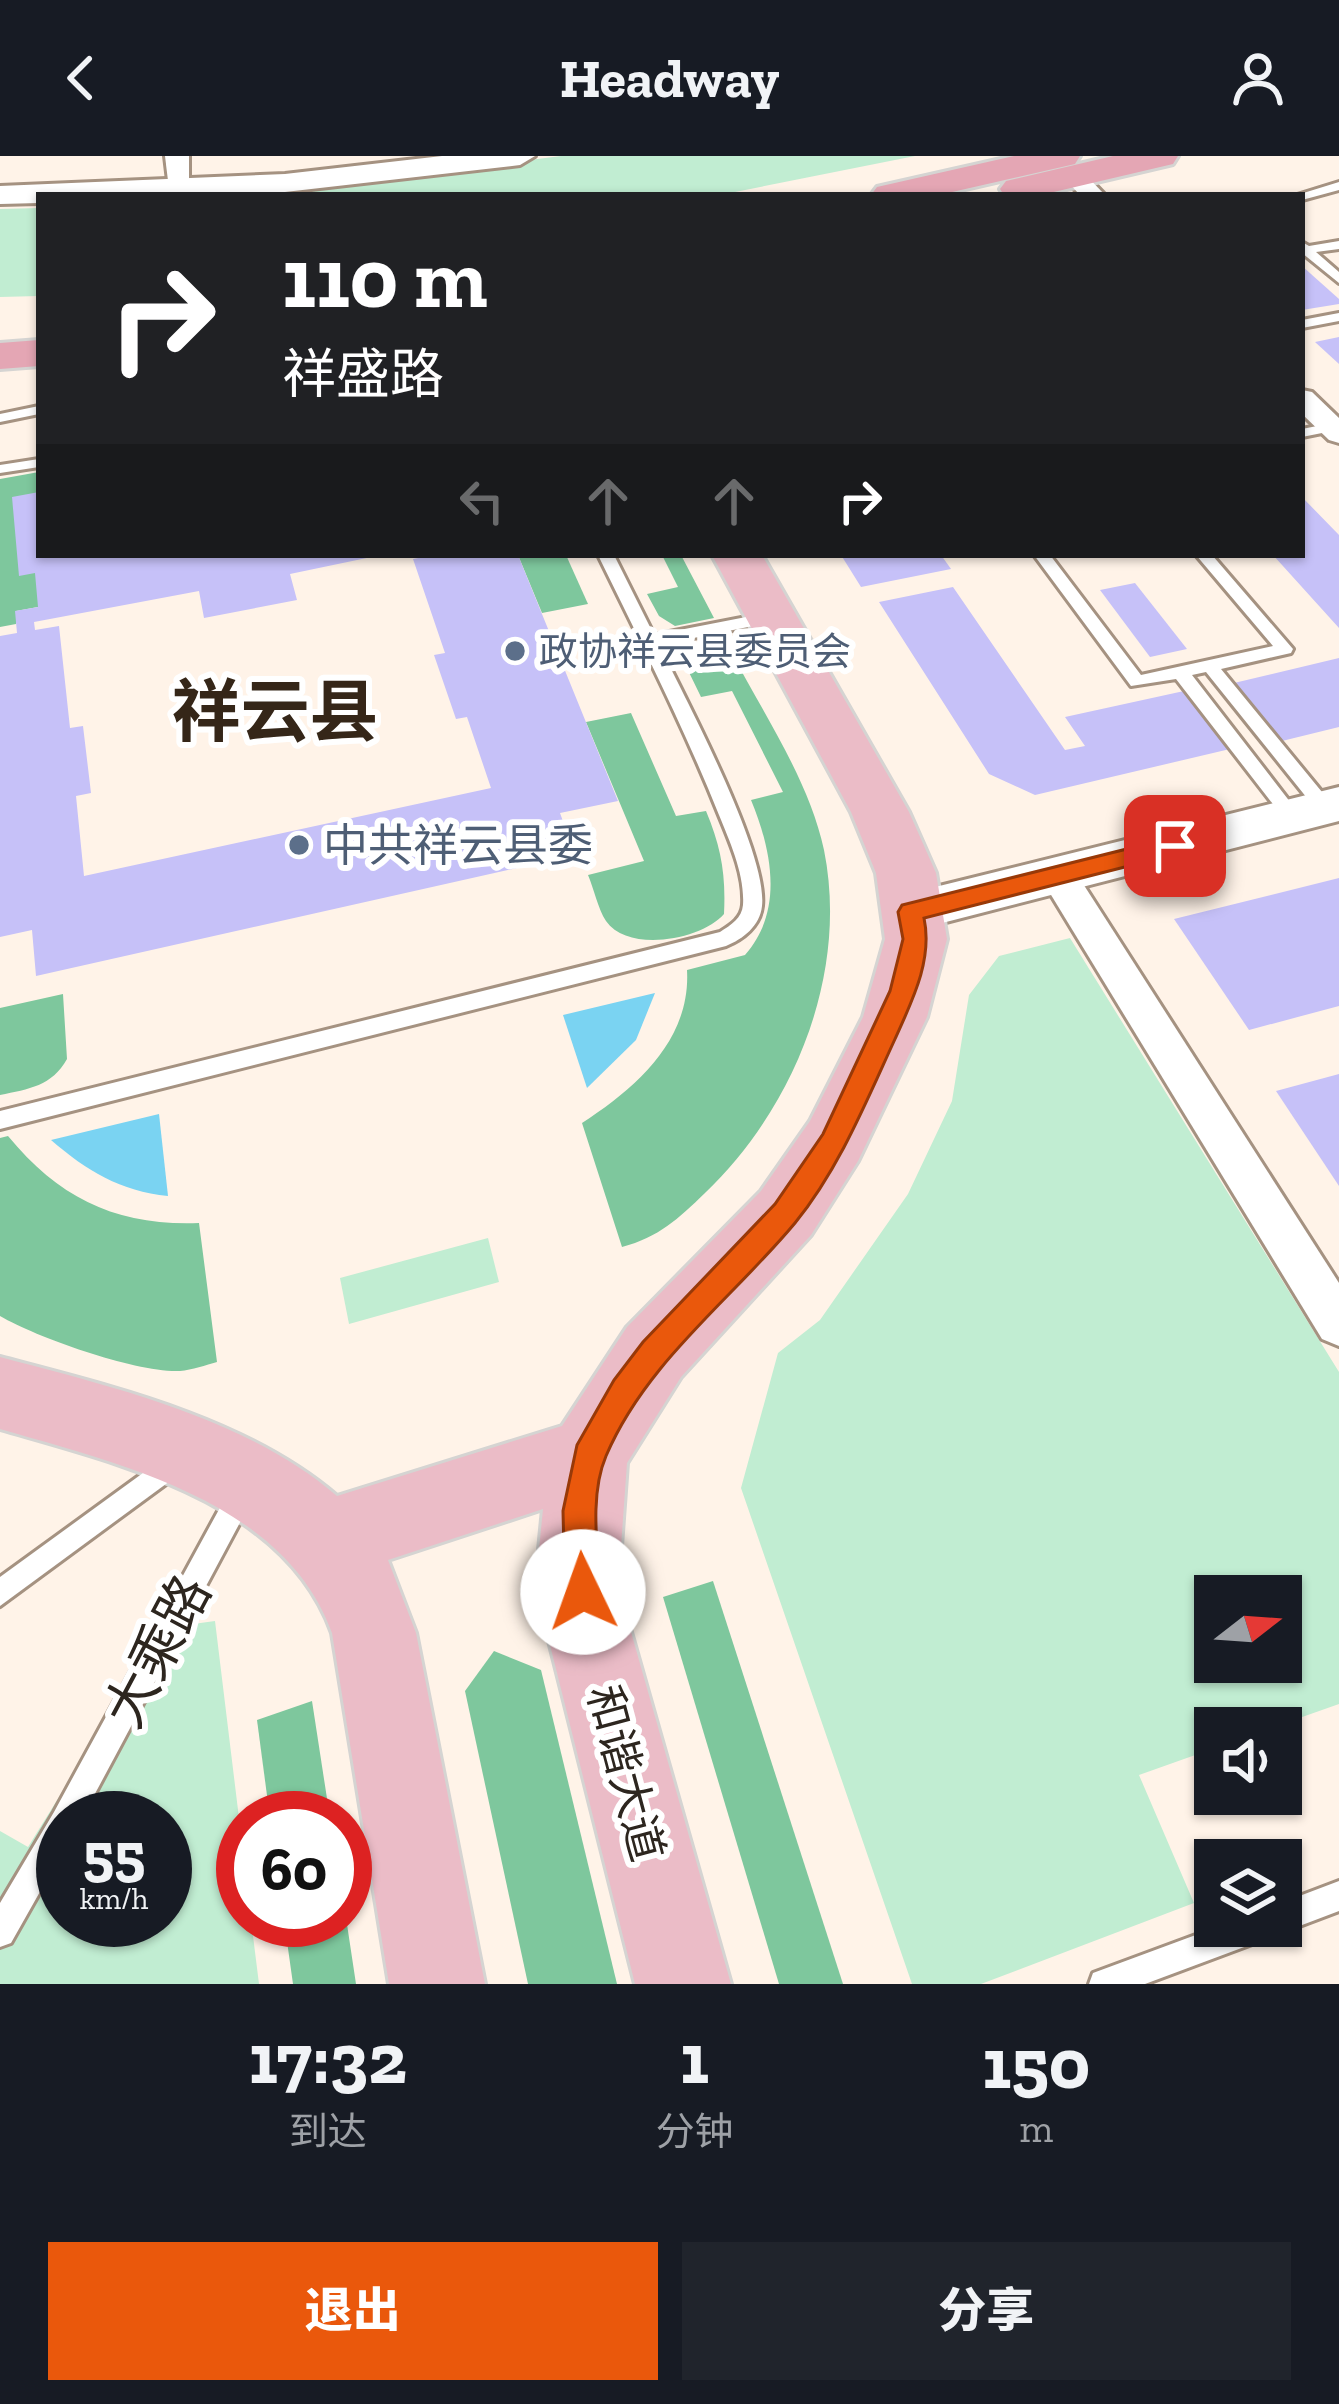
<!DOCTYPE html>
<html lang="zh">
<meta charset="utf-8">
<style>
body{margin:0;font-family:"Zilla Slab","Noto Sans SC",serif;background:#20242c;color:#f1f3f6;height:100vh;display:flex;flex-direction:column;font-size:45px;white-space:nowrap}
*{box-sizing:border-box;margin:0}
p{font-size:39px;color:#9ea1a6}
.icon{flex:none;width:66px;height:66px;fill:none;stroke:currentColor;stroke-width:2;stroke-linecap:round;stroke-linejoin:round}
.map{position:relative;height:1828px;overflow:hidden}
.panel{display:flex;flex-direction:column;background:#171b24;flex:1}
.panel>*{flex:none}
.guide{position:absolute;left:36px;top:36px;width:1269px;height:366px;border-radius:0px;box-shadow:0 3px 9px #0004;background:#202124;color:#fff;overflow:hidden}
.needle{width:78px;rotate:73deg}
.buttons{position:absolute;left:1194px;top:1419px;display:grid;gap:24px}
.buttons a{display:grid;place-items:center;width:108px;height:108px;border-radius:0px;background:#171b24;box-shadow:0 3px 9px #0004;font-size:60px}
.speed{position:absolute;left:36px;top:1635px;display:flex;gap:24px;font-size:60px;font-weight:700;text-align:center}
.speed>*{display:grid;place-content:center;width:156px;height:156px;border-radius:50%;background:#171b24;box-shadow:0 3px 9px #0004;line-height:1}
.speed small{font-size:30px;font-weight:400}
.speed .limit{border:18px solid #d22;background:#fff;color:#111}
.pin{position:absolute;display:grid;place-items:center;width:102px;height:102px;color:#fff;margin:-51px;border-radius:24px;box-shadow:0 6px 18px #0006}
.me{position:absolute;width:132px;margin:-66px;rotate:357deg;stroke-linejoin:round;filter:drop-shadow(0 0 9px #0008)}
.turn{display:flex;align-items:center;gap:42px;height:252px;padding:0 48px;font-size:54px}
.turn .icon{width:156px;height:156px;stroke-width:2.5}
.turn b{display:block;font-size:84px;line-height:102px}
.lanes{display:flex;align-items:center;height:114px;padding:0 48px;background:#0003;justify-content:center;gap:60px;direction:ltr}
.lanes .off{opacity:.35}
.eta{display:flex;justify-content:space-evenly;align-items:center;height:204px;text-align:center}
.eta b{font-size:72px;font-weight:800;line-height:84px}
.primary-button{display:flex;gap:24px;margin-top:auto;padding:24px 48px}
.primary-button a{flex:1;height:138px;border-radius:0px;background:#ea580c;color:#fff;font-size:48px;font-weight:800;line-height:138px;text-align:center}
.primary-button a+a{background:#20242c;color:#f1f3f6}
header{display:flex;justify-content:space-between;align-items:center;height:156px;padding:0 48px;background:#171b24;font-size:54px;font-weight:800}
.map>svg:first-child{display:block}
.green{fill:#c1edd2;fill-rule:evenodd}
.forest{fill:#7ec79d}
.water{fill:#7ad3f2}
.building{fill:#c6c1f8}
.lines{fill:none;stroke-linecap:round;stroke-linejoin:round}
.service-casing{stroke:#a59281;stroke-width:6}
.minor-casing{stroke:#a59281;stroke-width:6}
.tertiary-casing{stroke:#a59281;stroke-width:6}
.primary-casing{stroke:#d5d4d2;stroke-width:6}
.trunk-casing{stroke:#d5d4d2;stroke-width:6}
.service{fill:#fff;fill-rule:evenodd}
.minor{fill:#fff;fill-rule:evenodd}
.tertiary{fill:#fff;fill-rule:evenodd}
.primary{fill:#ebbcc7;fill-rule:evenodd}
.trunk{fill:#e4a6b4;fill-rule:evenodd}
.route{fill:#ea580c;stroke:#983908;stroke-width:3}
.service-dot{fill:#5c6f8a;stroke:#fff;stroke-width:4.5}
.labels{text-anchor:middle;stroke-width:12;stroke-linejoin:round;paint-order:stroke}
.far-service-label{font-size:39px;fill:#4e5e75;stroke:#fff;text-anchor:start}
.service-label{font-size:45px;fill:#4e5e75;stroke:#fff;text-anchor:start}
.street-label{font-size:45px;fill:#2d261f;stroke:#fff}
.near-street-label{font-size:54px;fill:#2d261f;stroke:#fff}
.town-label{font-size:69px;font-weight:bold;fill:#352618;stroke:#fff}
</style>
<header><svg class="icon" aria-label="back" viewBox="0 0 24 24"><path d="M15 5l-7 7 7 7"/></svg>Headway<svg class="icon" aria-label="person" viewBox="0 0 24 24"><circle cx="12" cy="8" r="4"/><path d="M4 21q1-7 8-7t8 7"/></svg></header>
<div class="map">
<svg width="1339" height="1828" viewBox="0 0 1339 1828">
<rect width="100%" height="100%" fill="#fff3e8"/>
<g class="green">
<path d="M 561,0 L 915,0 L 720,39 L 251,39 Z"/>
<path d="M 39,52 L 39,140 L 0,141 L 0,53 Z"/>
<path d="M 1070,782 L 1339,1216 L 1339,1548 L 1271,1572 L 1215,1572 L 1215,1592 L 1139,1619 L 1194,1747 L 981,1828 L 912,1828 L 741,1332 L 778,1197 L 820,1164 L 908,1038 L 952,945 L 969,839 L 999,800 ZM 1281,1440 L 1281,1506 L 1215,1506 L 1215,1440 Z"/>
<path d="M 488,1082 L 499,1126 L 349,1168 L 340,1122 Z"/>
<path d="M 215,1465 L 243,1695 L 243,1764 L 251,1764 L 259,1828 L 0,1828 L 0,1675 L 28,1691 L 164,1472 ZM 63,1662 L 165,1662 L 165,1764 L 63,1764 Z"/>
</g>
<g class="forest">
<path d="M 39,316 L 38,451 L 16,455 L 16,468 L 0,471 L 0,323 Z"/>
<path d="M 518,399 L 566,399 L 588,448 L 542,457 Z"/>
<path d="M 662,399 L 681,399 L 714,462 L 675,470 L 659,460 L 647,438 L 678,431 Z"/>
<path d="M 730,494 C 763,557 809,624 824,694 C 849,818 794,952 705,1037 C 678,1063 659,1081 622,1091 L 582,967 C 636,932 691,884 687,814 L 745,799 C 784,755 772,695 751,644 L 783,636 L 732,535 L 701,541 L 683,504 Z"/>
<path d="M 631,557 L 676,660 L 706,655 C 721,691 726,718 724,758 C 703,783 629,798 606,765 C 598,753 594,733 588,719 L 644,705 L 586,566 Z"/>
<path d="M 63,838 L 67,903 C 52,930 29,933 0,939 L 0,852 Z"/>
<path d="M 8,980 C 60,1043 117,1070 199,1067 L 217,1206 C 206,1209 192,1214 180,1215 C 137,1217 38,1182 0,1160 L 0,982 Z"/>
<path d="M 713,1425 L 843,1828 L 779,1828 L 663,1441 Z"/>
<path d="M 494,1495 L 541,1514 L 617,1828 L 528,1828 L 465,1535 Z"/>
<path d="M 312,1545 L 330,1662 L 270,1662 L 257,1564 Z"/>
<path d="M 345,1755 L 356,1828 L 293,1828 L 284,1764 L 345,1764 Z"/>
</g>
<g class="water">
<path d="M 655,837 L 636,884 L 587,932 L 563,859 Z"/>
<path d="M 159,958 L 168,1040 C 120,1035 87,1015 51,984 Z"/>
</g>
<g class="building">
<path d="M 1302,110 L 1339,143 L 1339,148 L 1302,154 Z"/>
<path d="M 1339,181 L 1339,208 L 1315,186 Z"/>
<path d="M 39,336 L 39,399 L 381,399 L 290,418 L 297,444 L 204,462 L 199,435 L 34,466 L 35,474 L 59,470 L 70,572 L 83,570 L 91,637 L 76,640 L 84,720 L 491,632 L 467,561 L 456,563 L 434,499 L 445,497 L 413,403 L 434,399 L 518,399 L 618,645 L 560,657 L 575,699 L 36,820 L 32,774 L 0,781 L 0,480 L 17,477 L 15,455 L 38,451 L 35,417 L 19,420 L 12,341 Z"/>
<path d="M 1302,341 L 1339,379 L 1339,472 L 1273,399 L 1302,399 Z"/>
<path d="M 841,399 L 941,399 L 951,413 L 861,431 Z"/>
<path d="M 1135,427 L 1187,493 L 1150,501 L 1100,434 Z"/>
<path d="M 953,431 L 1065,594 L 1085,590 L 1065,561 L 1184,535 L 1230,593 L 1035,639 L 989,618 L 879,446 Z"/>
<path d="M 1339,502 L 1339,571 L 1282,585 L 1234,527 Z"/>
<path d="M 1339,722 L 1339,850 L 1249,874 L 1174,763 Z"/>
<path d="M 1339,918 L 1339,1030 L 1276,935 Z"/>
</g>
<g class="lines">
<g class="service-casing">
<g id="service">
<path d="M 1339,26 L 1339,34 L 1302,44 L 1302,39 L 1297,39 Z"/>
<path d="M 1339,85 L 1339,93 L 1316,96 L 1339,116 L 1339,127 L 1302,97 L 1302,86 L 1309,90 Z"/>
<path d="M 1339,157 L 1339,165 L 1302,172 L 1302,164 Z"/>
<path d="M 39,250 L 39,258 L 0,266 L 0,258 Z"/>
<path d="M 1332,267 L 1337,268 L 1337,274 L 1302,281 L 1302,273 Z"/>
<path d="M 39,303 L 39,311 L 0,317 L 0,309 Z"/>
<path d="M 598,399 L 614,399 L 654,479 L 772,456 L 780,461 L 772,466 L 659,489 C 685,542 768,697 762,750 C 760,770 743,783 726,790 L 0,973 L 0,955 L 720,776 C 731,769 742,762 743,749 C 745,719 730,686 719,659 C 683,569 640,485 598,399 Z"/>
<path d="M 1034,399 L 1050,399 L 1141,519 L 1273,490 L 1196,399 L 1212,399 L 1293,493 L 1291,497 L 1221,513 L 1331,647 L 1334,652 L 1331,657 L 1319,657 L 1206,516 L 1192,519 L 1301,660 L 1298,665 L 1286,665 L 1176,523 L 1131,530 Z"/>
<path d="M 176,1293 L 185,1296 L 189,1305 L 185,1314 L 0,1450 L 0,1421 Z"/>
<path d="M 243,1322 L 252,1326 L 256,1335 L 252,1344 L 82,1662 L 63,1662 L 63,1695 L 11,1787 L 0,1791 L 0,1747 L 54,1656 L 234,1326 Z"/>
<path d="M 1339,1725 L 1339,1755 L 1281,1777 L 1273,1774 L 1271,1781 L 1145,1828 L 1089,1828 L 1093,1817 L 1220,1770 L 1281,1770 L 1281,1747 Z"/>
</g>
</g>
<g class="minor-casing">
<g id="minor">
<path d="M 165,0 L 189,0 L 189,38 L 176,39 L 169,33 Z"/>
<path d="M 1074,13 L 1082,15 L 1105,39 L 1080,39 L 1062,20 Z"/>
<path d="M 1302,234 L 1312,236 L 1339,262 L 1339,287 L 1329,284 L 1302,258 Z"/>
<path d="M 1058,705 L 1071,709 L 1339,1127 L 1339,1190 L 1322,1183 L 1045,729 L 1039,719 L 1045,709 Z"/>
</g>
</g>
<g class="tertiary-casing">
<g id="tertiary">
<path d="M 442,0 L 535,0 L 520,9 L 285,36 L 39,39 L 39,47 L 0,48 L 0,30 L 285,18 Z"/>
<path d="M 1339,631 L 1339,665 L 911,775 L 893,769 L 886,756 L 893,743 L 911,737 Z"/>
</g>
</g>
<g class="primary-casing">
<path id="primary" d="M 712,399 L 762,399 L 909,656 L 936,717 L 947,783 L 927,861 L 858,1005 L 811,1079 L 681,1221 L 627,1307 L 620,1404 L 629,1469 L 731,1828 L 635,1828 L 545,1469 L 538,1404 L 543,1353 L 388,1404 L 416,1477 L 485,1828 L 389,1828 L 332,1477 C 285,1346 121,1308 0,1273 L 0,1201 C 113,1231 246,1262 337,1340 L 562,1270 L 627,1171 L 761,1035 L 810,965 L 863,861 L 885,783 L 876,717 L 851,656 Z"/>
</g>
<g class="trunk-casing">
<g id="trunk">
<path d="M 1014,0 L 1080,0 L 1075,8 L 939,39 L 871,39 L 877,31 Z"/>
<path d="M 1113,0 L 1178,0 L 1173,8 L 1041,39 L 1004,39 L 1000,33 L 1006,25 Z"/>
<path d="M 39,184 L 39,210 L 0,213 L 0,187 Z"/>
</g>
</g>
<use href="#service" class="service"/>
<use href="#minor" class="minor"/>
<use href="#tertiary" class="tertiary"/>
<use href="#primary" class="primary"/>
<use href="#trunk" class="trunk"/>
</g>
<path class="route" d="M 1175,681 L 1187,690 L 1184,696 L 924,762 C 933,804 912,845 895,883 C 866,946 839,1013 795,1067 C 731,1144 646,1206 606,1300 C 589,1340 598,1394 600,1436 L 595,1448 L 583,1453 L 570,1448 L 565,1436 L 563,1355 L 577,1289 L 614,1224 L 643,1186 L 775,1048 L 823,978 L 890,835 L 903,783 L 898,756 L 902,749 Z"/>
<g class="service-dot">
<circle cx="515" cy="495" r="12"/>
<circle cx="299" cy="689" r="12"/>
</g>
<g class="labels">
<g class="far-service-label">
<text x="539" y="509">政协祥云县委员会</text>
</g>
<g class="service-label">
<text x="323" y="705">中共祥云县委</text>
</g>
<g class="street-label">
<text transform="translate(626 1617) rotate(75)" y="16">和谐大道</text>
</g>
<g class="near-street-label">
<text transform="translate(157 1495) rotate(-62)" y="19">大乘路</text>
</g>
<g class="town-label">
<text x="275" y="580">祥云县</text>
</g>
</g>
</svg>
<div class="buttons">
<a><svg class="needle" viewBox="-14 -14 28 28"><path d="M0-13l5 13h-10z" fill="#e53935"/><path d="M0 13l5-13h-10z" fill="#9ea1a6"/></svg></a>
<a><svg class="icon" aria-label="sound" viewBox="0 0 24 24"><path d="M4 9h4l5-4v14l-5-4H4zM17 9q2 3 0 6"/></svg></a>
<a><svg class="icon" aria-label="layers" viewBox="0 0 24 24"><path d="M12 4l9 5-9 5-9-5zM3 14l9 5 9-5"/></svg></a>
</div>
<div class="speed"><div>55<small>km/h</small></div><div class="limit">60</div></div>
<div class="pin" style="left:1175px;top:690px;background:#d93025"><svg class="icon" aria-label="arrive" viewBox="0 0 24 24"><path d="M6 21V4h12l-3 4 3 4H6"/></svg></div>
<svg class="me" style="left:583px;top:1436px" viewBox="-20 -20 40 40"><circle r="19" fill="#fff"/><path d="M0-13L10 11 0 6-10 11z" fill="#ea580c"/></svg>
<div class="guide">
<div class="turn"><svg class="icon" aria-label="right" viewBox="0 0 24 24"><path d="M7 20v-9h11M14 6l5 5-5 5"/></svg><div><b>110 m</b>祥盛路</div></div>
<div class="lanes"><svg class="icon off" aria-label="left" viewBox="0 0 24 24"><path d="M17 20v-9H6M10 6l-5 5 5 5"/></svg><svg class="icon off" aria-label="ahead" viewBox="0 0 24 24"><path d="M12 20V5M6 11l6-6 6 6"/></svg><svg class="icon off" aria-label="ahead" viewBox="0 0 24 24"><path d="M12 20V5M6 11l6-6 6 6"/></svg><svg class="icon" aria-label="right" viewBox="0 0 24 24"><path d="M7 20v-9h11M14 6l5 5-5 5"/></svg></div>
</div>
</div>
<section class="panel">
<div class="eta">
<div><b>17:32</b><p>到达</p></div>
<div><b>1</b><p>分钟</p></div>
<div><b>150</b><p>m</p></div>
</div>
<div class="primary-button"><a>退出</a><a>分享</a></div>
</section>
